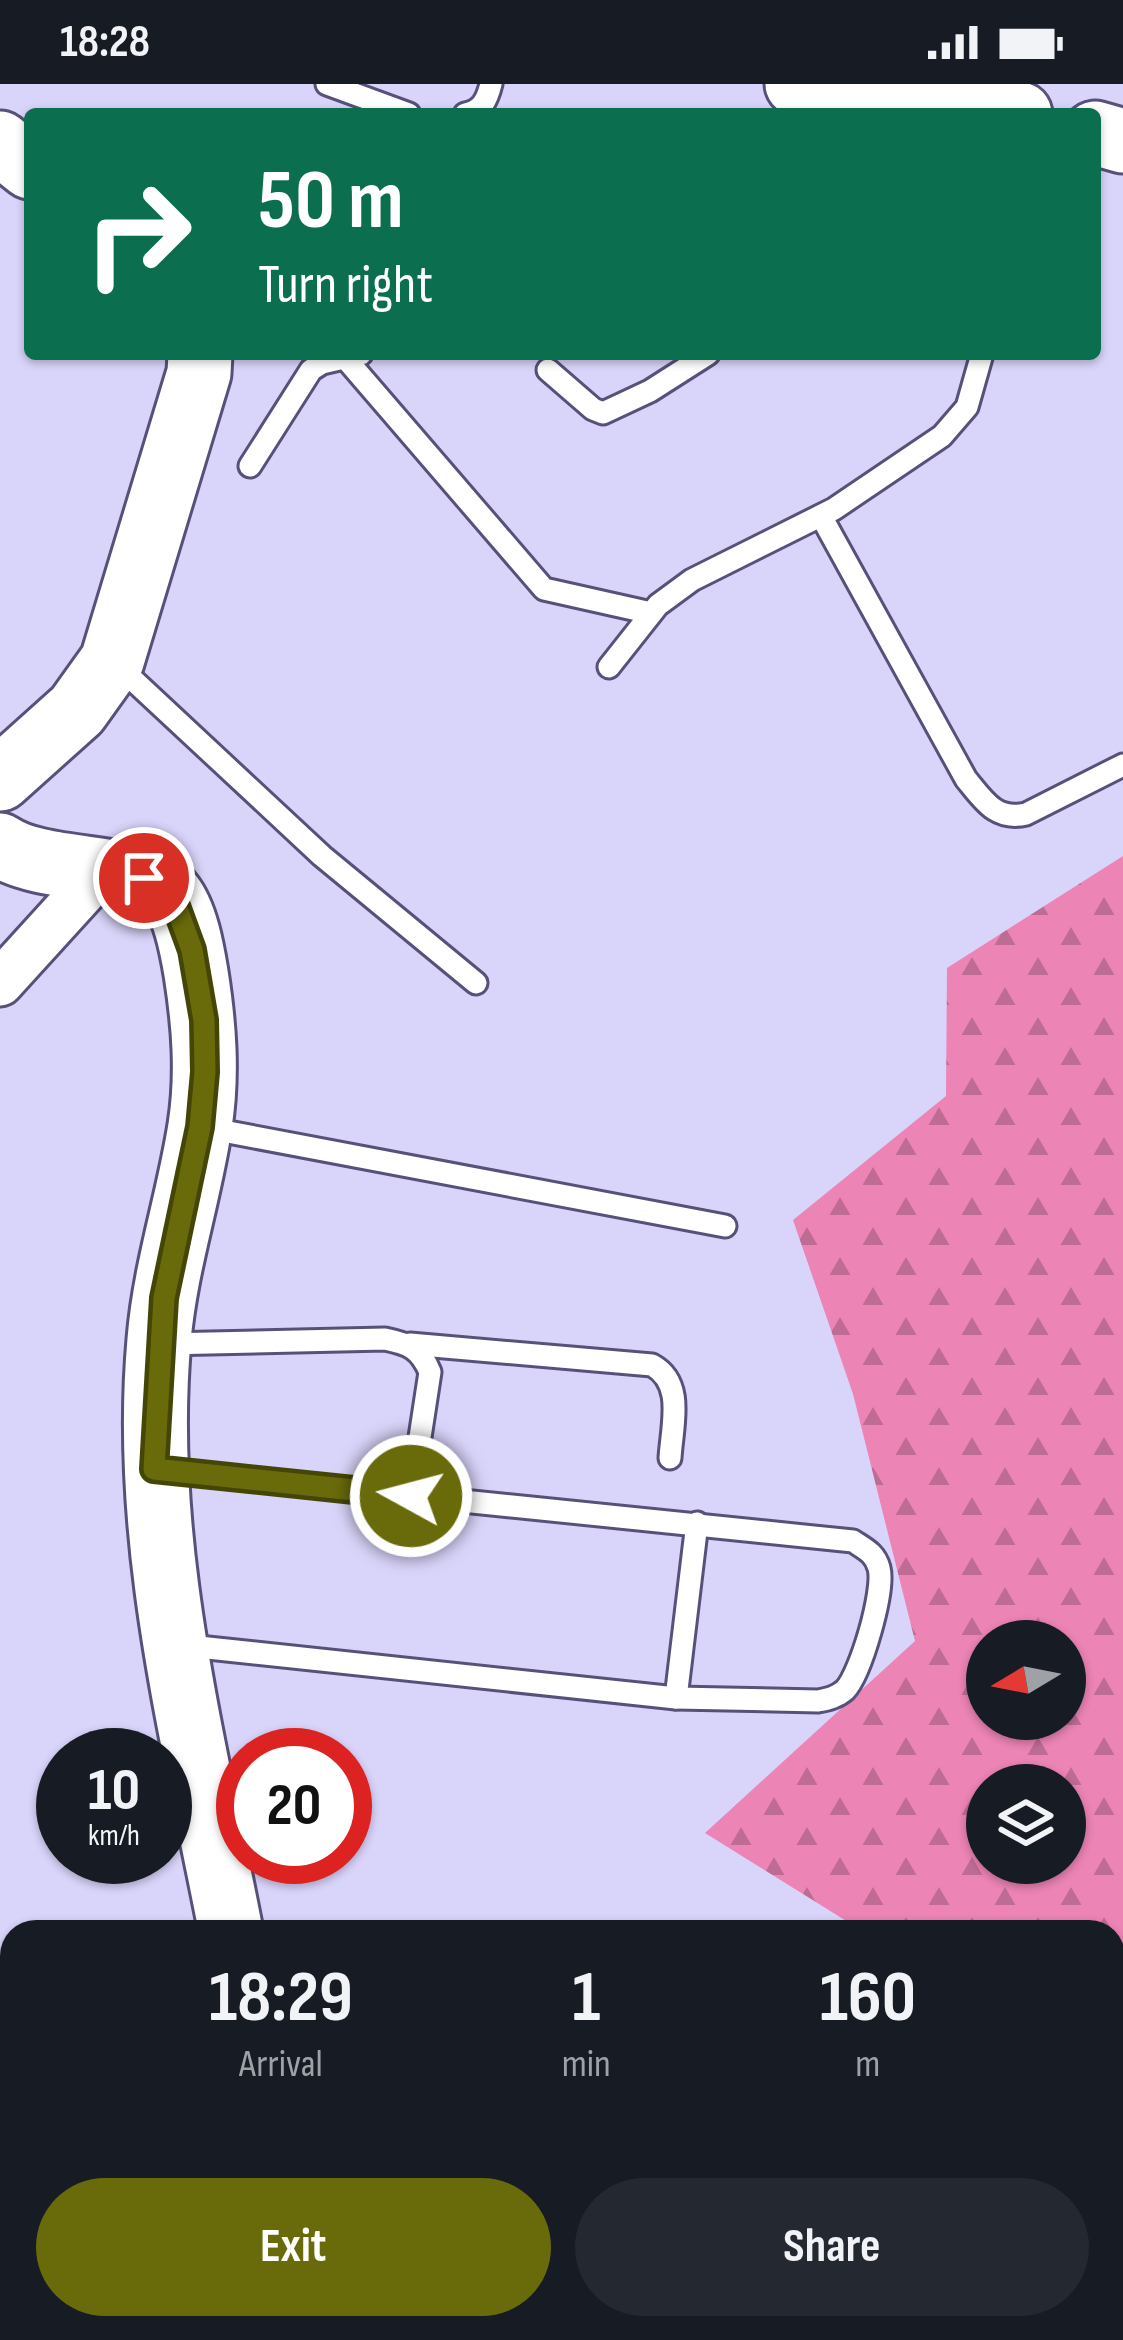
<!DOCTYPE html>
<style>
body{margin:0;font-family:"Sofia Sans Condensed",sans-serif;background:#242831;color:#f1f3f6;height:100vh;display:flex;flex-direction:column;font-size:45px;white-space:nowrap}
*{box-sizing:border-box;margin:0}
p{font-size:39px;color:#9ea1a6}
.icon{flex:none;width:66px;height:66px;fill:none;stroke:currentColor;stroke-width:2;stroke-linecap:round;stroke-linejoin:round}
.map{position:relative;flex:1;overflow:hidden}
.sheet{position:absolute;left:0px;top:1836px;width:1125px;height:420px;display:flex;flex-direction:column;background:#171b24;border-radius:36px 36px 0 0;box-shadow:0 3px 9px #0004}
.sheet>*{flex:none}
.guide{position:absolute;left:24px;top:24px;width:1077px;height:252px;border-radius:12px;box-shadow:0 3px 9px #0004;background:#0b6e4f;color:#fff;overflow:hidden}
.needle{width:78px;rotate:260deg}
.fabs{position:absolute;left:966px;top:1536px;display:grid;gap:24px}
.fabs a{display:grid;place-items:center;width:120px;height:120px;border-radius:50%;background:#171b24;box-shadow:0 3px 9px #0004;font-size:60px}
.speed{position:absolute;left:36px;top:1644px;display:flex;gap:24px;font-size:60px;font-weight:700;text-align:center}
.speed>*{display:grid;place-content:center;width:156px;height:156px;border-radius:50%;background:#171b24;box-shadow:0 3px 9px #0004;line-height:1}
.speed small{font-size:30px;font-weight:400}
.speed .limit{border:18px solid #d22;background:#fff;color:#111}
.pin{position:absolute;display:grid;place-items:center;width:102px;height:102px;color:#fff;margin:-51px;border:6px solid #fff;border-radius:50%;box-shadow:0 3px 12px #0007}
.me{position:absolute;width:132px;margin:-66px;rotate:277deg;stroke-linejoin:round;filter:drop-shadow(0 0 9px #0008)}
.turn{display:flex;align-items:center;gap:42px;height:252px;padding:0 36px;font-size:54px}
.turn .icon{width:156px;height:156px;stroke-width:2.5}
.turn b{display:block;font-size:84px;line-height:102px}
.eta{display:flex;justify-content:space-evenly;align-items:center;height:204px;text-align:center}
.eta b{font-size:72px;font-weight:700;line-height:84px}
.button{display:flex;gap:24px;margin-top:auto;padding:24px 36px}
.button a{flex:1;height:138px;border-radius:72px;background:#696b0a;color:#fff;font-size:48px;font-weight:700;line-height:138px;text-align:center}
.button a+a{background:#242831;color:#f1f3f6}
.status{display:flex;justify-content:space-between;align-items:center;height:84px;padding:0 60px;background:#171b24;direction:ltr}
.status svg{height:33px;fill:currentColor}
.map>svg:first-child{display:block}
.forest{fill:url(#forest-firs);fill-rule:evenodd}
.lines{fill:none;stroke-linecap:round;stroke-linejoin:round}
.lane-casing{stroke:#575179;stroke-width:27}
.street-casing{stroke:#575179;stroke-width:51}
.secondary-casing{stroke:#575179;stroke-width:69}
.primary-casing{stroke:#575179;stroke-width:72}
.path{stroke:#8985a2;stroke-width:6;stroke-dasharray:9 9;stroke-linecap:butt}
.lane{stroke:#fff;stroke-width:21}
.street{stroke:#fff;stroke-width:45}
.secondary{stroke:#fff;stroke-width:63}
.primary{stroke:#fff;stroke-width:66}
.route-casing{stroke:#444606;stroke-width:30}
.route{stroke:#696b0a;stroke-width:21}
</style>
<div class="status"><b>18:28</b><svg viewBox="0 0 49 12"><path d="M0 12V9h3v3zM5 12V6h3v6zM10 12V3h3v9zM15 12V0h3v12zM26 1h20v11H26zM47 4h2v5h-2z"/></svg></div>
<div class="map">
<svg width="1123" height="2256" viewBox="0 0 1123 2256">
<defs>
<pattern id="forest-firs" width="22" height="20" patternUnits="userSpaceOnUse" patternTransform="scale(3)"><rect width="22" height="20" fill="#ec84b6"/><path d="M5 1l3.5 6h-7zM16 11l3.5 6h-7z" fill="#bf6c95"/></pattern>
</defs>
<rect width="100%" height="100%" fill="#d9d4fa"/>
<path class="forest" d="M 1123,772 L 1123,2010 L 1113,2003 L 1113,1848 L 864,1848 L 705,1749 L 915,1557 L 853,1310 L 793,1136 L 946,1012 L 947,884 ZM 987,1557 L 1065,1557 L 1065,1635 L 987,1635 ZM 987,1701 L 1065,1701 L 1065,1779 L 987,1779 Z"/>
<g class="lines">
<g class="lane-casing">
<g id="lane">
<path d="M 327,0 L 409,30"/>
<path d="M 465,30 C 482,27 487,16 491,0"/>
<path d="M 346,275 L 544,505 L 651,529"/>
<path d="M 548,286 L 593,325 L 603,329 L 650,307 L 708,270"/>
<path d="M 250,382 L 311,286 L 322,279 L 361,270"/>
<path d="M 821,432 L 966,695 C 984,717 996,737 1026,730 L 1123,681"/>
<path d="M 117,581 L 322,772 L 476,899"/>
<path d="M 609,583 L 658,521 L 692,496 L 834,425 L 942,352 L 967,323 L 982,270"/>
<path d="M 207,1044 L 725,1142"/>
<path d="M 164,1260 L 385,1255 C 409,1260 420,1264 430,1288 L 411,1412"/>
<path d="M 410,1260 L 652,1281 C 685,1299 672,1341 670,1374"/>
<path d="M 160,1386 L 853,1457 C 865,1465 875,1469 879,1484 C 885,1506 861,1589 845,1606 C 837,1613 829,1615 818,1617 L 676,1614 L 180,1561"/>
<path d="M 676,1614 L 697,1439"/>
<path d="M 0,2209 L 12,2177"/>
</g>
</g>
<g class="street-casing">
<g id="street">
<path d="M 0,899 L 101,788"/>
<path d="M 258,2244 L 260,2256"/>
<path d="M 893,2256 C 934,2241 969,2248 1010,2256"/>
</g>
</g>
<g class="secondary-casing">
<g id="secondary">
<path d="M 797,0 L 941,14 L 1020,30"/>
<path d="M 1095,49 L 1123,57"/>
<path d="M 0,59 L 30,83"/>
<path d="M 0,695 L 77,626 L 112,577 L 199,289 L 200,270"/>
<path d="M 0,761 C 43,791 145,778 171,811 C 186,830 192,865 196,889 C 204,940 208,990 200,1042 C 189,1114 165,1183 159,1256 C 141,1457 193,1652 231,1848"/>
</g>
</g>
<g class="primary-casing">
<g id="primary">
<path d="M 0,1967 L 12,1971"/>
<path d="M 649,2256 L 651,2244"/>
</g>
</g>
<path class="path" d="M 768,2244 L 789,2256"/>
<use href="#lane" class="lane"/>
<use href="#street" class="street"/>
<use href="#secondary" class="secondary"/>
<use href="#primary" class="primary"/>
</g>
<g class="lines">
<g class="route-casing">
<path id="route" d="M 144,794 L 173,814 L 192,866 L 204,936 L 205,988 L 200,1043 L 164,1214 L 154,1385 L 411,1412"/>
</g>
<use href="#route" class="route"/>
</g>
</svg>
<div class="fabs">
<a><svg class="needle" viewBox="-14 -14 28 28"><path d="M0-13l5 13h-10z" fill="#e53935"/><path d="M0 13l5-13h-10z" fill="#9ea1a6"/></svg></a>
<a><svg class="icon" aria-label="layers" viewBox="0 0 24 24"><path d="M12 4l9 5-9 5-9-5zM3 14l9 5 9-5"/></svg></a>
</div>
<div class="speed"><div>10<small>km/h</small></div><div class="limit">20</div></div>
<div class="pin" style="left:144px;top:794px;background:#d93025"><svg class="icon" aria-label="arrive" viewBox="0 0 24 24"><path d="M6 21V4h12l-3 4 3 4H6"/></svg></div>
<svg class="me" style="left:411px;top:1412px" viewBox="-20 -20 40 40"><circle r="17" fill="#696b0a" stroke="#fff" stroke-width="3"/><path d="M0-11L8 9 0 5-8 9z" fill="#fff"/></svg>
<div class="guide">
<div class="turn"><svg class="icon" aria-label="right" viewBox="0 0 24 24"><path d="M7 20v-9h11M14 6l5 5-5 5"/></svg><div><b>50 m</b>Turn right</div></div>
</div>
<section class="sheet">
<div class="eta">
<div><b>18:29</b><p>Arrival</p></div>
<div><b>1</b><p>min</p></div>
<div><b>160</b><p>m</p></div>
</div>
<div class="button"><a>Exit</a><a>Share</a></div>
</section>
</div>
